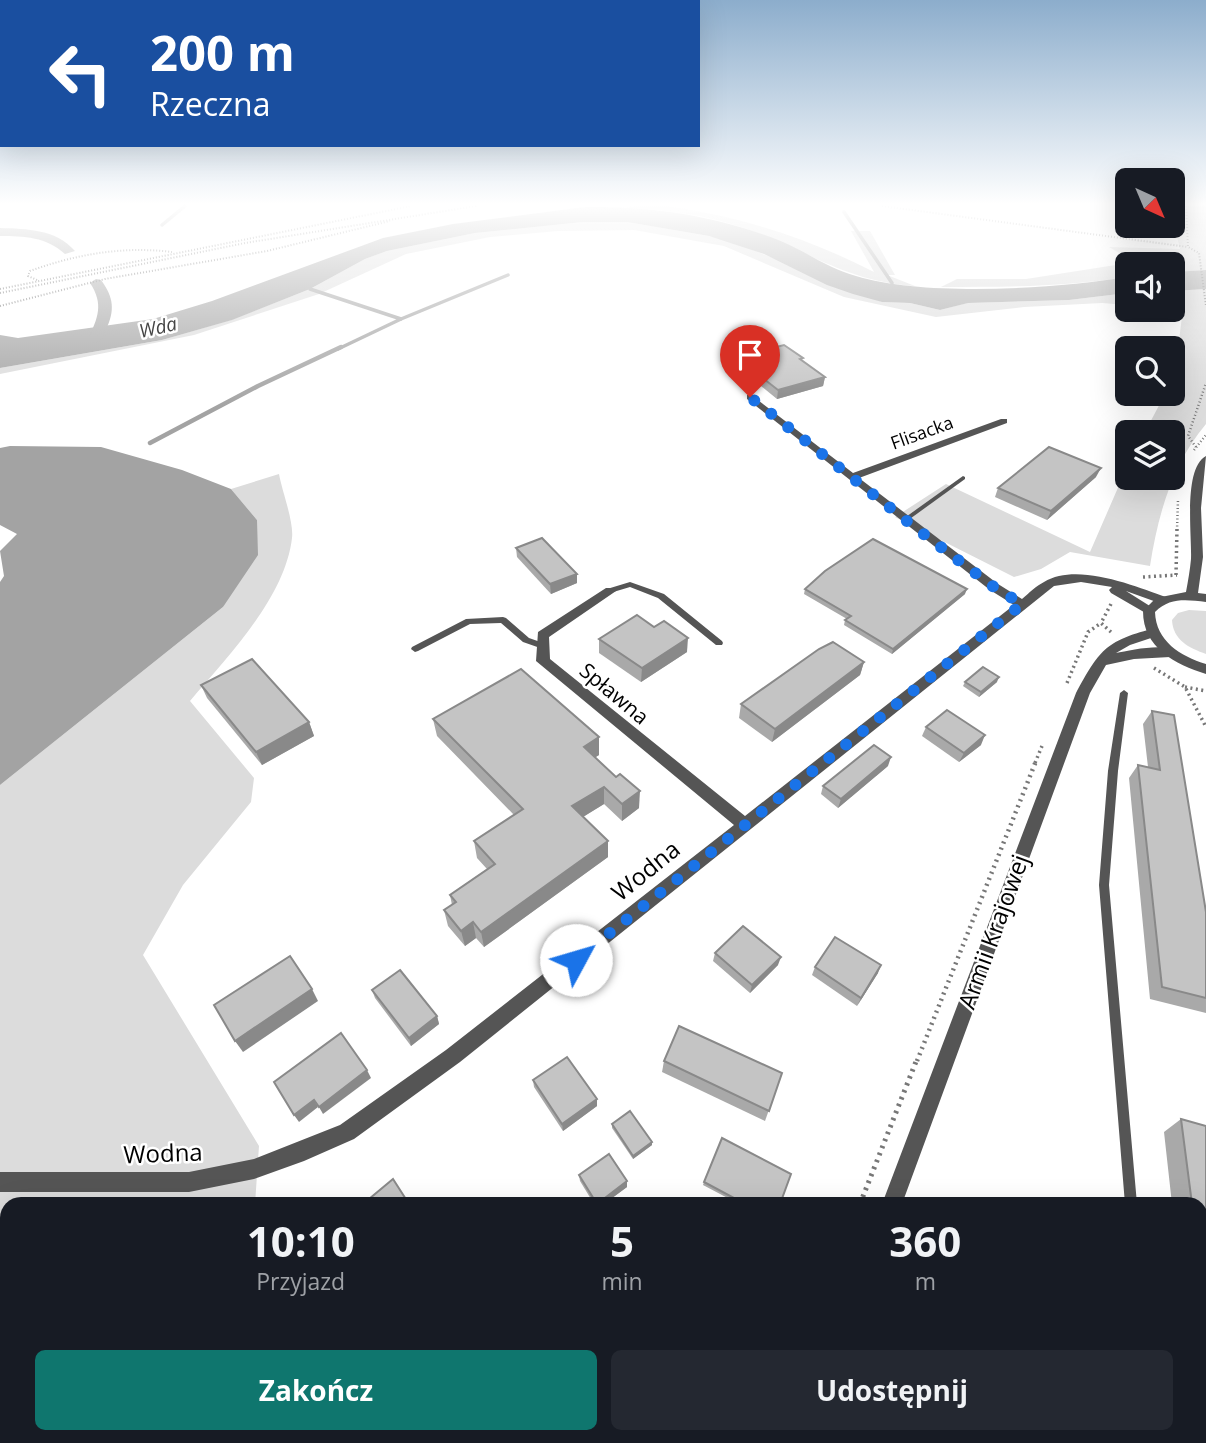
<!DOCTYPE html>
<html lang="pl">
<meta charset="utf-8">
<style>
body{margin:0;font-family:"Open Sans",sans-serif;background:#242831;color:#f1f3f6;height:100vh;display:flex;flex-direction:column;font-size:26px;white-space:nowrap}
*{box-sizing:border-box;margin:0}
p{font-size:23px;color:#9ea1a6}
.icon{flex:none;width:38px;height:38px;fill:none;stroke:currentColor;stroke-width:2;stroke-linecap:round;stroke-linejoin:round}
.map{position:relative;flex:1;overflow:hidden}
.details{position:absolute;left:0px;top:1197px;width:1208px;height:247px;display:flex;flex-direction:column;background:#171b24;border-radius:21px 21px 0 0;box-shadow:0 7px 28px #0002}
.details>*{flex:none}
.top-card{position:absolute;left:0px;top:0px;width:700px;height:147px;box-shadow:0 7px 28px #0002;background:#1a4fa0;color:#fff;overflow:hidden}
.needle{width:46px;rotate:136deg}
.controls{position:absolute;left:1115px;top:168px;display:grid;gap:14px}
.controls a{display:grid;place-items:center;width:70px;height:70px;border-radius:10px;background:#171b24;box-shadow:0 7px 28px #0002;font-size:35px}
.pin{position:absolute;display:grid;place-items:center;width:60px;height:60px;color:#fff;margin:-72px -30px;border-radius:50% 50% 50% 0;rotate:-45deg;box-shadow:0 0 7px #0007}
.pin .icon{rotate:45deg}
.me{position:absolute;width:77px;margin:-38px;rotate:51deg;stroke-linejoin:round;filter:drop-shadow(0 0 5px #0008)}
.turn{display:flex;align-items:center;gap:24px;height:147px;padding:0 35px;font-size:32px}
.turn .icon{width:91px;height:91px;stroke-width:2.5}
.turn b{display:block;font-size:49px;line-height:60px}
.eta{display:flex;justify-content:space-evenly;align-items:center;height:119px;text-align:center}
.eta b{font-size:42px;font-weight:700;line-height:49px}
.button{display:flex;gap:14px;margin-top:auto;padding:14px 35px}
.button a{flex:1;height:80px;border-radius:10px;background:#0f766e;color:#fff;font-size:28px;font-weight:700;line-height:80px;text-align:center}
.button a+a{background:#242831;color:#f1f3f6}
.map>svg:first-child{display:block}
.green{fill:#dcdcdc}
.water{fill:#a3a3a3}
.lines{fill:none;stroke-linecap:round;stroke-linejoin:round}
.stream-far1{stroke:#a3a3a3;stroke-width:3.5}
.stream{stroke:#a3a3a3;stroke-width:4.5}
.canal{fill:#a3a3a3;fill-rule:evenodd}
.path-far4{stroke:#777;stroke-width:2;stroke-dasharray:1 2;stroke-linecap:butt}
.path-far3{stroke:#777;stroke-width:2.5;stroke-dasharray:1 2.5;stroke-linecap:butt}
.path-far2{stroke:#777;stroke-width:3.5;stroke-dasharray:2 3.5;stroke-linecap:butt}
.path-far1{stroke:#777;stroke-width:4.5;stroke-dasharray:2 4.5;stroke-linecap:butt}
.path{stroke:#777;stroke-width:5;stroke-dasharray:2.5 5;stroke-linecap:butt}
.service{fill:#555;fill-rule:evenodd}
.minor{fill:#555;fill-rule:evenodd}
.tertiary{fill:#555;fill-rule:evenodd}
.wall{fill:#a9a9a9}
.shaded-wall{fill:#898989}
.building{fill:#c4c4c4;stroke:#898989;stroke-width:2}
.route{stroke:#1a73e8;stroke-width:12;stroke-dasharray:0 21.6}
.labels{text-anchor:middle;stroke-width:5;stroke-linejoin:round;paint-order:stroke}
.far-street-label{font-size:18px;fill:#000;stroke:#fff}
.far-water-label{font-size:19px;font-style:italic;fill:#444;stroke:#fff}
.street-label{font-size:21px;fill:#000;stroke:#fff}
.near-street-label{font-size:24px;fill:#000;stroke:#fff}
</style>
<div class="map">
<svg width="1206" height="1443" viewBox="0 0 1206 1443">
<rect width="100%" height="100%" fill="#fff"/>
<g class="green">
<path d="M 665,206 C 739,216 808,238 874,272 L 851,231 L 870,231 L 895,275 L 887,275 L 915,286 C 846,282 805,249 744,228 C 703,214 660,209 617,207 Z"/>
<path d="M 1173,206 L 1206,206 L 1206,270 L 1173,272 L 1172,264 L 1127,264 L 1127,277 C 1065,287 1003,287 941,287 L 957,279 L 1026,279 L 1135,262 L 1109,247 L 1180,249 L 1173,220 Z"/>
<path d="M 583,222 L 627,222 L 709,236 L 738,244 L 882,302 L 910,303 L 940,310 L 967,303 L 1069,300 L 1127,293 L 1127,305 L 1102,303 L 1024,307 L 936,317 L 844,297 L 724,246 L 634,230 L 558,231 L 490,237 L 406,254 L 319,294 L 194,335 L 0,374 L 0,368 L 162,340 L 231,320 L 310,289 L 365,259 L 387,251 L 475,233 Z"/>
<path d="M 1206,289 L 1206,424 C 1172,464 1158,515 1150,566 L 1070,552 L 1041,569 L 1014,577 L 895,517 L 946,484 L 1090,552 L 1127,467 L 1127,478 L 1172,478 L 1172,432 L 1145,432 L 1165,394 L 1172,394 L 1182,317 L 1168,310 L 1172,310 L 1173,291 Z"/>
<path d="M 279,474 C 282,491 294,522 292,538 C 285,598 228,656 190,701 L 254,778 L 251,802 L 183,885 L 143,955 L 259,1146 L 255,1204 L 7,1204 L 7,1305 L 4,1301 L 0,1307 L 0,785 L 223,607 L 257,520 L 231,489 Z"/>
<path d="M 1189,610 L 1206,611 L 1206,654 C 1189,648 1173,640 1172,620 L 1178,613 Z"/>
</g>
<g class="water">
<path d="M 585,207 C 653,206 720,216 783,242 C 808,253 830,269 856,276 C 925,297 1055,289 1127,277 L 1127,293 L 1069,300 L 968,303 L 940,310 L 910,303 L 882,302 L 853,294 L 827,285 L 764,254 L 709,236 L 627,222 L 583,222 L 475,233 L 387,251 L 365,259 L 310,289 L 232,320 L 162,340 L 0,368 L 0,335 L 18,338 L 153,319 L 212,301 L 383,238 L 453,224 Z"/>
<path d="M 1206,270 L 1206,289 L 1173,291 L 1173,272 Z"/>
<path d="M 10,446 L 101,447 L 182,470 L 231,489 L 257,520 L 258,555 L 223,607 L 0,785 L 0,582 L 4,576 L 0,551 L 17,534 L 0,525 L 0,448 Z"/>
</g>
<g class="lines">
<g class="stream-far1">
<path d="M 844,212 L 892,283"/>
<path d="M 162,225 L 185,206"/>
<path d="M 310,289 L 401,319 L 338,349"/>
<path d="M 401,319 L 508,275"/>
</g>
<path class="stream" d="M 150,443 L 258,386 L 341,347"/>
<g class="canal">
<path d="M 0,228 C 27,229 56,229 75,251 L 65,254 C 46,237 25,236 0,236 Z"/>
<path d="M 96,279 L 101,280 C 114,298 115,310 106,330 C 103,337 102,341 95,343 L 88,339 C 98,318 104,304 90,283 Z"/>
</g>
<g class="path-far4">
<path d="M 882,206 L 1188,247"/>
<path d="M 1186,206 L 1188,247 L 1199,253 L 1206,306"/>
<path d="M 37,280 L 28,276 L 30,271 C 77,254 123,246 172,252"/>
<path d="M 0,289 L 411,206"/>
<path d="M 0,293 L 245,243 L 476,206"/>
<path d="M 0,306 L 105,279 L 267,251 L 390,221"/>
</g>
<g class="path-far3">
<path d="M 1196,447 L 1188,436 L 1206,383"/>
<path d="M 1194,450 L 1206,435"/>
<path d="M 1177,530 L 1178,500"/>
</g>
<g class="path-far2">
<path d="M 1176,575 L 1177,528"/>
<path d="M 1143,577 L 1177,575"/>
<path d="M 1111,604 L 1101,623 L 1111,632"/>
<path d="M 1154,668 L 1185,687 L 1206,727"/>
<path d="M 1067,683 L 1088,632 L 1101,623"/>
<path d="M 1185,687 L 1206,691"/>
<path d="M 1035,763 L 1042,746"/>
</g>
<path class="path-far1" d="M 917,1061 L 1036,761"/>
<g class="path">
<path d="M 860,1204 L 917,1059"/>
<path d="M 765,1443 L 767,1437"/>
</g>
<g class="service">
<path d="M 963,476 L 965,477 L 965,479 L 907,521 L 903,521 L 903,519 Z"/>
<path d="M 630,582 L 664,594 L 722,641 L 723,643 L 722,645 L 716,645 L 658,598 L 630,587 L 610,593 L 606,591 L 607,589 Z"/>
<path d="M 503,617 L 506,618 L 529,638 L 546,644 L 547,646 L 546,648 L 543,649 L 523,642 L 501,623 L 470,624 L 418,651 L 415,652 L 411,649 L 412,647 L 466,619 Z"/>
<path d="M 1124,690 L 1128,693 L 1118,771 L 1109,885 L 1137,1204 L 1125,1204 L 1099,885 L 1108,771 L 1120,693 Z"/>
<rect x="1144" y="1437" width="14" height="6"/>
</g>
<g class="minor">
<path d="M 750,394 L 853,473 L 1001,419 L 1007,419 L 1007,423 L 859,478 L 998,584 L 1022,599 C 1029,593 1036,586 1044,582 C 1077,562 1134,586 1166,597 L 1168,600 L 1162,604 L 1126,591 L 1153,608 L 1155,611 L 1149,615 L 1111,593 L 1109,590 L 1112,587 L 1081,582 L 1054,586 L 460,1062 L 354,1139 L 304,1161 L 254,1179 L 189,1192 L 0,1192 L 0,1172 L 189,1172 L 254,1159 L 340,1125 L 446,1050 L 734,825 L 536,661 L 538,632 L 606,588 L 614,588 L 616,591 L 549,637 L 550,659 L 745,816 L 1014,605 L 990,590 L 747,399 L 747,395 Z"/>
<path d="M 1152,629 L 1157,630 L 1158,633 L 1157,636 L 1130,645 L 1116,653 C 1130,650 1167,642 1177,652 L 1170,657 L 1134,659 L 1106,665 L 1090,693 L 902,1204 L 882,1204 L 1076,693 C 1099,651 1105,641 1152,629 Z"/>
<path d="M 793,1437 L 817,1437 L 815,1443 L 791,1443 Z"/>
</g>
<path class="tertiary" d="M 1206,456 L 1201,508 L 1203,557 L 1198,593 L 1206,594 L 1206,602 C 1187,600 1170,597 1155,612 C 1156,641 1180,656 1206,664 L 1206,674 C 1175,664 1143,648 1143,611 L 1156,598 L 1186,592 C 1188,581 1190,570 1191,559 C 1192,536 1183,468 1206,456 Z"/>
</g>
<g class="wall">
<path d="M 745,355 L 825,377 L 823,386 L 777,399 L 740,369 L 741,361 L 744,360 Z"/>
<path d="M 1096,477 L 1047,520 L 995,497 L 998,488 Z"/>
<path d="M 516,548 L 577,583 L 551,594 L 517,557 Z"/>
<path d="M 805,589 L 965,594 L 892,654 L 844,625 L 845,620 L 847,619 L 804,594 Z"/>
<path d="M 599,639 L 687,652 L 641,682 L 599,653 Z"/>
<path d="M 864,662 L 860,675 L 772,742 L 739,718 L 741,704 Z"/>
<path d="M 965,682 L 997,682 L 979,697 L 963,686 Z"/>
<path d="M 201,685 L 309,722 L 314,736 L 262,765 L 207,698 Z"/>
<path d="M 1152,711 L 1206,912 L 1206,1013 L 1150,999 L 1129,778 L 1138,765 L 1148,767 L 1143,724 Z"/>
<path d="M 433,719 L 599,737 L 599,755 L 595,757 L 639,808 L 622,821 L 604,804 L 583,817 L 608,857 L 484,947 L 476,938 L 465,946 L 448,926 L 444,910 L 452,905 L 450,895 L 487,869 L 477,858 L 474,841 L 514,815 L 437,736 Z"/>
<path d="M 926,727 L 981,745 L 959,762 L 922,736 Z"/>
<path d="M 888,766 L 838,808 L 821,794 L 823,786 Z"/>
<path d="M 715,953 L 778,965 L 750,993 L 713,961 Z"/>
<path d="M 815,967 L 878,973 L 857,1006 L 812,975 Z"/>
<path d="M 372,990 L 437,1016 L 439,1024 L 411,1046 L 375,998 Z"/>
<path d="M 664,1061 L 782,1073 L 765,1121 L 662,1072 Z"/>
<path d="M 533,1080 L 597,1106 L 563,1131 L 534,1087 Z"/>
<path d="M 1181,1119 L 1206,1126 L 1206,1436 L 1200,1434 L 1200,1204 L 1172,1204 L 1164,1132 Z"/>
<path d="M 612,1124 L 652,1145 L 633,1159 L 612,1128 Z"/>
<path d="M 579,1175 L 627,1187 L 604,1204 L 594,1204 L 580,1181 Z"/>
<path d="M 704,1182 L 780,1204 L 739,1204 L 703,1185 Z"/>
</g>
<g class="shaded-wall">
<path d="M 825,377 L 823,386 L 777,399 L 778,390 Z"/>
<path d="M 1101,468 L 1096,477 L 1047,520 L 1051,511 Z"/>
<path d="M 577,574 L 577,583 L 551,594 L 550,584 Z"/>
<path d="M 967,589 L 965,594 L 892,654 L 893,649 Z"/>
<path d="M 688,638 L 687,652 L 641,682 L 642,668 Z"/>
<path d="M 864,662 L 860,675 L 772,742 L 775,729 Z"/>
<path d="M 999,677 L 997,682 L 979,697 L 981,692 Z"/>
<path d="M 309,722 L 314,736 L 262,765 L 256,752 Z"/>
<path d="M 985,735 L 981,745 L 959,762 L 964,753 Z"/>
<path d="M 599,737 L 599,755 L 584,765 L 584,747 Z"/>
<path d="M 891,757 L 888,766 L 838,808 L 841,799 Z"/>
<path d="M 604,787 L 604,804 L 573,823 L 572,806 Z"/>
<path d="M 640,791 L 639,808 L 622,821 L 622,804 Z"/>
<path d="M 608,841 L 608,857 L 484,947 L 481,932 Z"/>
<path d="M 473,922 L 476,938 L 465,946 L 461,931 Z"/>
<path d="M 781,957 L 778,965 L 750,993 L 752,985 Z"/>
<path d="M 881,965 L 878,973 L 857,1006 L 861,998 Z"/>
<path d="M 312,989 L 318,1001 L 243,1052 L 235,1041 Z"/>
<path d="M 437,1016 L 439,1024 L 411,1046 L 409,1038 Z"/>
<path d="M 367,1070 L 371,1078 L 323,1114 L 319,1107 Z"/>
<path d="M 597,1099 L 597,1106 L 563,1131 L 562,1124 Z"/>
<path d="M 314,1100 L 318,1107 L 299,1122 L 294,1115 Z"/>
<path d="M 652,1142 L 652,1145 L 633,1159 L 633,1156 Z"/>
<path d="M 627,1181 L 627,1187 L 604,1204 L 597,1204 Z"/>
<path d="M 20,1439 L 25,1440 L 24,1443 L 18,1443 Z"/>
</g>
<g class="building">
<path d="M 784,345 L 803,358 L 800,359 L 825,377 L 778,390 L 741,361 L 750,358 L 745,355 Z"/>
<path d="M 1049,447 L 1101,468 L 1051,511 L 998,488 Z"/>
<path d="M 542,538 L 577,574 L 550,584 L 516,548 Z"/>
<path d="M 873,539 L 967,589 L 893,649 L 845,620 L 851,616 L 805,589 L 825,571 Z"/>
<path d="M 637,615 L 654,627 L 664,621 L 688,638 L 642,668 L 599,639 Z"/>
<path d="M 833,642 L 864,662 L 775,729 L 741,704 L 819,649 Z"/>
<path d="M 252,659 L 309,722 L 256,752 L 201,685 Z"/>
<path d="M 983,667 L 999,677 L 981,692 L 965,682 Z"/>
<path d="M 521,669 L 599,737 L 584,747 L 616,777 L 620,774 L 640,791 L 622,804 L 604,787 L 572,806 L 608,841 L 481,932 L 473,922 L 461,931 L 444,910 L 456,902 L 450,895 L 495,864 L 474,841 L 523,809 L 433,719 Z"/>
<path d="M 947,710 L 985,735 L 964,753 L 926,727 Z"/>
<path d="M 1152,711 L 1174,715 L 1206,912 L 1206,998 L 1162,987 L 1138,765 L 1160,770 Z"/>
<path d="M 874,745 L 891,757 L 841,799 L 823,786 Z"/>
<path d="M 743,926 L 781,957 L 752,985 L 715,953 Z"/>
<path d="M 835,937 L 881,965 L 861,998 L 815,967 Z"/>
<path d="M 290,956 L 312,989 L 235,1041 L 214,1005 Z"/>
<path d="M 400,970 L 437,1016 L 409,1038 L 372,990 Z"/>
<path d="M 679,1026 L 782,1073 L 769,1111 L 664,1061 Z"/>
<path d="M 341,1033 L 367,1070 L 319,1107 L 314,1100 L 294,1115 L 274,1082 Z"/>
<path d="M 567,1057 L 597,1099 L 562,1124 L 533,1080 Z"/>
<path d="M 630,1111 L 652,1142 L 633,1156 L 612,1124 Z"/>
<path d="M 1181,1119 L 1206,1126 L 1206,1307 L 1200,1266 L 1200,1204 L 1192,1204 Z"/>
<path d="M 722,1138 L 791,1174 L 780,1204 L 745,1204 L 704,1182 Z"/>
<path d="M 609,1154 L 627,1181 L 597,1204 L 579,1175 Z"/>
<path d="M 393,1179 L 409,1204 L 363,1204 Z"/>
<path d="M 0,1439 L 20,1439 L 18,1443 L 0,1443 Z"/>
</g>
<linearGradient id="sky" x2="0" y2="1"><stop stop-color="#8cadcc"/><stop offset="0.5" stop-color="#fff"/><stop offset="1" stop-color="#fff" stop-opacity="0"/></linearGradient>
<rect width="1206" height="408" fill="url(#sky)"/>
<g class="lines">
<path class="route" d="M 576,960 L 1022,604 L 994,587 L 917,529 L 750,397"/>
</g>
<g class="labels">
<g class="far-street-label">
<text transform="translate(922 433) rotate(-20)" y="6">Flisacka</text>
</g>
<g class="far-water-label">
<text transform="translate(158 327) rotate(-13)" y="7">Wda</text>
</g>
<g class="street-label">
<text transform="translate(614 694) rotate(40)" y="7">Spławna</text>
</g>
<g class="near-street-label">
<text transform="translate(646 871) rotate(-39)" y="8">Wodna</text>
<text transform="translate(994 932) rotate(-70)" y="8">Armii Krajowej</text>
<text transform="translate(163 1154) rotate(-2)" y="8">Wodna</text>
</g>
</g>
</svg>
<div class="controls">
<a><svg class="needle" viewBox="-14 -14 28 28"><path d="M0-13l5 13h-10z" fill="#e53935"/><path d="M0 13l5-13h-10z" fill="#9ea1a6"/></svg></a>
<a><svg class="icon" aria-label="sound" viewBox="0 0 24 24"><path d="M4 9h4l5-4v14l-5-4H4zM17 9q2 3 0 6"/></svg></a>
<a><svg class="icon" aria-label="search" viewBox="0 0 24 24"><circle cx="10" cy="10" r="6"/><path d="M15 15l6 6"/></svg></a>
<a><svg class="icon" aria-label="layers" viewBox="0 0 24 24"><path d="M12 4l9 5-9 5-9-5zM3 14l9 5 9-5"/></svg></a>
</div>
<div class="pin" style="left:750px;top:397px;background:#d93025"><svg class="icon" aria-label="arrive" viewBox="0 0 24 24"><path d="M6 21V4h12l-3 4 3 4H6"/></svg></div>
<svg class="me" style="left:576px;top:960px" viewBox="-20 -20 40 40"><circle r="19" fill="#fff"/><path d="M0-13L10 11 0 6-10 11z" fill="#1a73e8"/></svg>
<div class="top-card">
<div class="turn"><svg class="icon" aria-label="left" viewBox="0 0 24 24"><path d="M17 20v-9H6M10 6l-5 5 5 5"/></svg><div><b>200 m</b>Rzeczna</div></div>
</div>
<section class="details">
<div class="eta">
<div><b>10:10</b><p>Przyjazd</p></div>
<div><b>5</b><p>min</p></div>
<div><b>360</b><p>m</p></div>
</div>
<div class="button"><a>Zakończ</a><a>Udostępnij</a></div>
</section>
</div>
